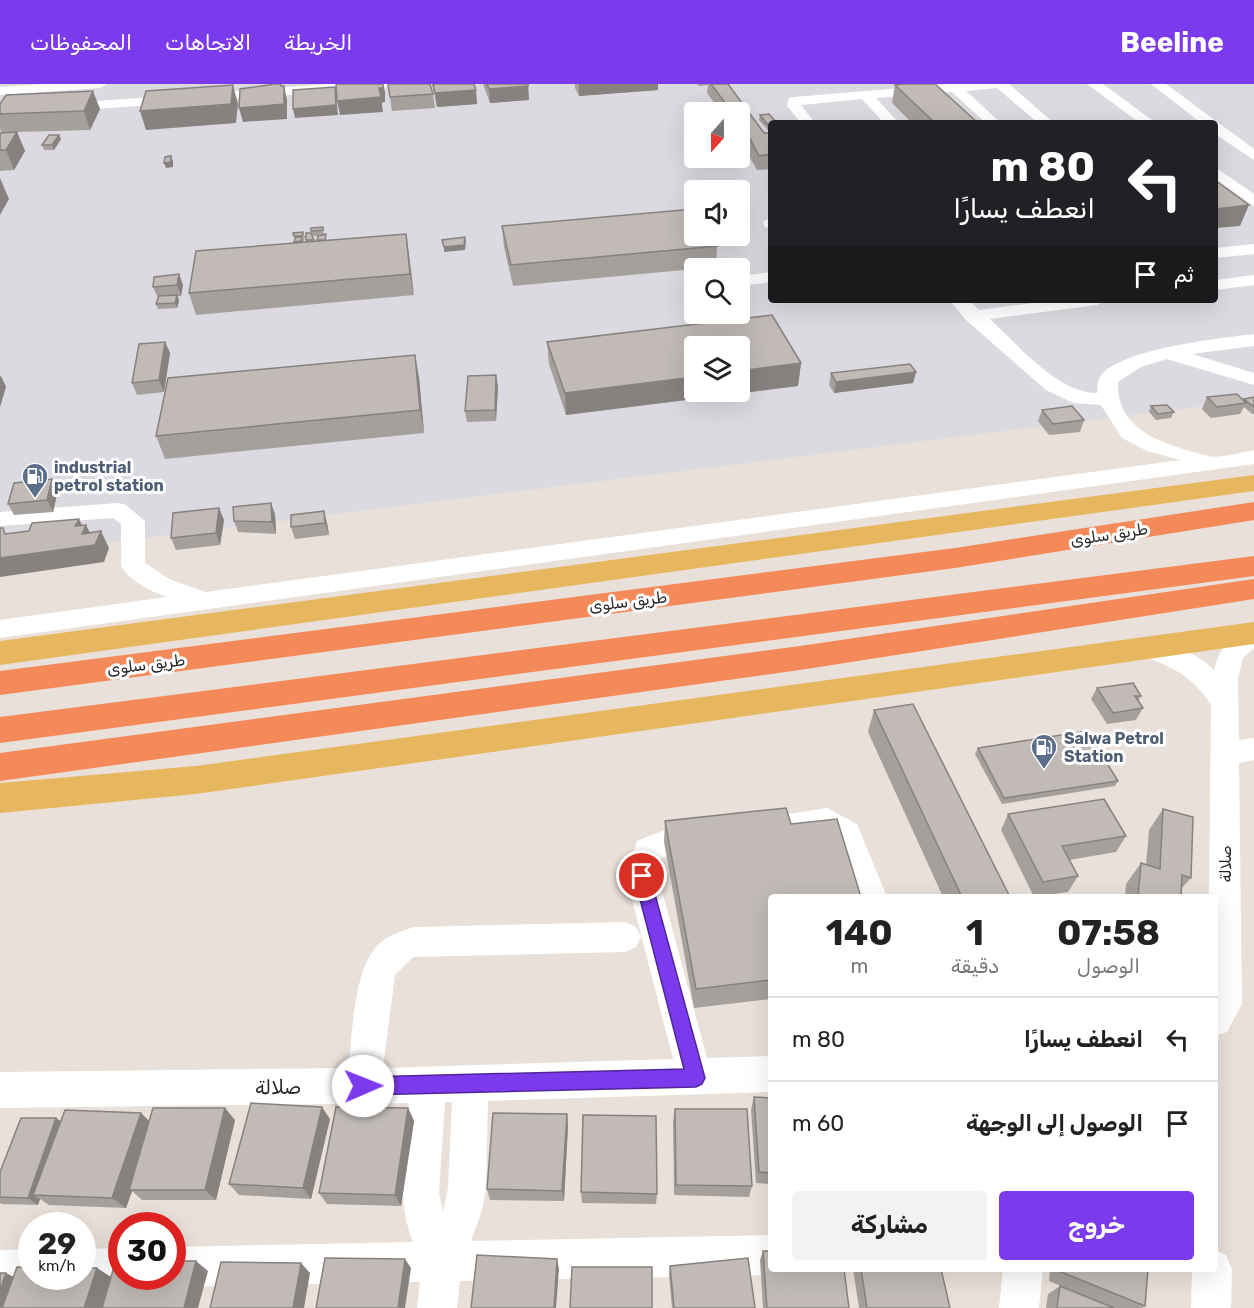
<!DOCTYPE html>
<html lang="ar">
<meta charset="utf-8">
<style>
body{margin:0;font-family:Rubik,Vazirmatn,sans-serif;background:#f2f2f2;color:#222;direction:rtl;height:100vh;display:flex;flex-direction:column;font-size:22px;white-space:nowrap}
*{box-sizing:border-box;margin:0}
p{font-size:20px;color:#767676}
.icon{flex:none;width:33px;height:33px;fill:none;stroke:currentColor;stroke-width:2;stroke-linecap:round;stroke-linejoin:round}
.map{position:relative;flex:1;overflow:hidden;direction:ltr}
.panel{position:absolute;left:768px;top:810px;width:450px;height:378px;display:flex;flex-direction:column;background:#fff;border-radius:6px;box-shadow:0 6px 24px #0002;direction:rtl}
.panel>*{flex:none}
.top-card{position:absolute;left:768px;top:36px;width:450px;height:183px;border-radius:6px;box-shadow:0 6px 24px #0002;direction:rtl;background:#202124;color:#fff;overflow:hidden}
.needle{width:39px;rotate:201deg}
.controls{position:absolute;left:684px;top:18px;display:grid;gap:12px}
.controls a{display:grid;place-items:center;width:66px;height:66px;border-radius:6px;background:#fff;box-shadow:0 6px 24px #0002;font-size:30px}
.speed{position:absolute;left:18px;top:1128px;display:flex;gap:12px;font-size:30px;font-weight:700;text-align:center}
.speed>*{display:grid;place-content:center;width:78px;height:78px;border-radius:50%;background:#fff;box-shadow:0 6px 24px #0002;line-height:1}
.speed small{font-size:15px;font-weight:400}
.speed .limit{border:9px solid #d22;background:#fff;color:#111}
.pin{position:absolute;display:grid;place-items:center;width:51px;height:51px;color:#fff;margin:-26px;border:3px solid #fff;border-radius:50%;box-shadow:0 2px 6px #0007}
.me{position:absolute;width:66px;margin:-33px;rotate:89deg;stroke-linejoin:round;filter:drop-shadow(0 0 4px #0008)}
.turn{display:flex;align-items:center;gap:21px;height:126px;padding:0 24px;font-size:27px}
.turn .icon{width:78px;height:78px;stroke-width:2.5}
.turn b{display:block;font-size:42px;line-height:51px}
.then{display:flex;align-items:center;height:57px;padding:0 24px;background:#0003;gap:12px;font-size:22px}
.eta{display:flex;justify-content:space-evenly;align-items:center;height:102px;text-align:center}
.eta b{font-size:36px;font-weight:700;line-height:42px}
.cta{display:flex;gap:12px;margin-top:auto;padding:12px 24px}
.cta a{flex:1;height:69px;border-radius:6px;background:#7c3aed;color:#fff;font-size:24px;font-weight:700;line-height:69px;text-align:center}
.cta a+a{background:#f2f2f2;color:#222}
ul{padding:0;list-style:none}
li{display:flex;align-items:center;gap:18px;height:84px;padding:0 24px;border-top:2px solid #e0e0e0}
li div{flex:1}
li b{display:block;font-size:22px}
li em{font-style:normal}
header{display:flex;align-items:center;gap:36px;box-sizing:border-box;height:84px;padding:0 30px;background:#7c3aed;color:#fff}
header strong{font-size:28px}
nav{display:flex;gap:33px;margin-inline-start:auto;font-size:21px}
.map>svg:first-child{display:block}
.industrial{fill:#dbdae1;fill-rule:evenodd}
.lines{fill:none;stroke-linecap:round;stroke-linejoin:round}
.minor{fill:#fff;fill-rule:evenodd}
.major{fill:#e7b760;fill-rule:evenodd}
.highway{fill:#f48959;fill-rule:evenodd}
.wall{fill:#a6a09d}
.shaded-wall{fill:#87827f}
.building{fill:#c1bab6;stroke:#87827f;stroke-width:1.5}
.route{fill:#7c3aed;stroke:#51269a;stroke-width:1.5}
.labels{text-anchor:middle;stroke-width:6;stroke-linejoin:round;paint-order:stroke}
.service-label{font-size:16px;font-weight:bold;fill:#4e5e75;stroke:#fff;text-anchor:start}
.street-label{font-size:16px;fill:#272727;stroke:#fff}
.near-street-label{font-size:20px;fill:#272727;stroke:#fff}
</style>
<header>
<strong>Beeline</strong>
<nav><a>الخريطة</a><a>الاتجاهات</a><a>المحفوظات</a></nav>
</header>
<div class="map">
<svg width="1254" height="1224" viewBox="0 0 1254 1224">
<rect width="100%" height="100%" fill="#e9e0d9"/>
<path class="industrial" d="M 0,0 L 1254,0 L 1254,316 L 0,472 ZM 694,28 L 740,28 L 740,74 L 694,74 ZM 771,39 L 1215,39 L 1215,216 L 771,216 ZM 694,106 L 740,106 L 740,152 L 694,152 ZM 694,184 L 740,184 L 740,230 L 694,230 ZM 694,262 L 740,262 L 740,308 L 694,308 Z"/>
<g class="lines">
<g class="minor">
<path d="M 43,0 L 107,0 L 100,4 L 0,11 L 0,3 Z"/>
<path d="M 330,0 L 391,0 L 384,4 L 0,32 L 0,24 Z"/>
<path d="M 950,0 L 1009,0 L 1054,39 L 1038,39 L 997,4 L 966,7 L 1001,39 L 986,39 L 952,8 L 876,14 L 899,39 L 884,39 L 862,15 L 801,21 L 815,39 L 801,39 L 787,22 L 789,14 L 794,13 Z"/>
<path d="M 1087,0 L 1103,0 L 1156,39 L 1140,39 Z"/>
<path d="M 1151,0 L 1166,0 L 1254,65 L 1254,76 L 1215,50 L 1215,39 L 1201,39 Z"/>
<path d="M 1215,83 L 1254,110 L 1254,122 L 1215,95 Z"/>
<path d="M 771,133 L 771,145 L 765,143 L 763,138 Z"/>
<path d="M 1254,160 L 1254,170 L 1215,174 L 1215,164 Z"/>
<path d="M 771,188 L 771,198 L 740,202 L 740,192 Z"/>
<path d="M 1254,191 L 1254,201 L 1215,206 L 1215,196 Z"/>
<path d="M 949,216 L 969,216 L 979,226 L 1055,216 L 1106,216 L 1097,221 L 990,235 C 1018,261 1058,309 1097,309 C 1098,305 1097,299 1099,295 C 1113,265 1223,254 1254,250 L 1254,262 L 1192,270 L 1254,289 L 1254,301 L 1167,275 L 1141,283 L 1118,298 C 1116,349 1168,361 1208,372 C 1216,375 1244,368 1254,366 L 1254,380 L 0,554 L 0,536 L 167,513 C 150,507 131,498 121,482 L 121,440 L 113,434 L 0,442 L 0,428 L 118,419 L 126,421 L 145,437 L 145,479 L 171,496 L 206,508 L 1181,376 L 1147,367 L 1122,354 L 1101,321 L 1073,319 L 1046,306 L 966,236 Z"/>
<path d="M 1254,541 L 1254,564 L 1243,574 L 1238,594 L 1239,656 L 1254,654 L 1254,676 L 1239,679 L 1242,920 L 1227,948 L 1215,952 L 1215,813 L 1209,813 L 1211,621 C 1193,592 1169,580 1137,571 L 1133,564 L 1137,557 C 1160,550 1197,569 1214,586 C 1219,565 1232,547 1254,541 Z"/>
<path d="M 827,724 L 857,740 L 887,813 L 855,813 L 834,757 L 823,749 L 768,757 L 757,753 L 753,744 L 757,735 Z"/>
<path d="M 700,740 L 711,744 L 715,753 L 711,762 L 661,774 L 658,792 L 707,974 L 771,972 L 771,1008 L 488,1017 L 486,1104 L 482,1126 L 471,1157 L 771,1151 L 771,1185 L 785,1185 L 771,1191 L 460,1197 L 457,1224 L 417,1224 L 420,1198 L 172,1203 L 158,1197 L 156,1192 L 172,1192 L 172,1163 L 413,1158 C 395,1114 405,1066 409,1019 L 0,1024 L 0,988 L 348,984 C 353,950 353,882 380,859 C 389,851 402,847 414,843 L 625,838 L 636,843 L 641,853 L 636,863 L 625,868 L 413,873 L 395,891 L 383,984 L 673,975 L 626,792 L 637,757 L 667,745 ZM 445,1018 L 452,1018 L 448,1104 L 443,1128 L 439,1108 Z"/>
<path d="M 122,1164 L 122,1192 L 138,1192 L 136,1198 C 115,1207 89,1208 68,1199 L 65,1192 L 82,1192 L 82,1165 Z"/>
<path d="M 32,1165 L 32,1192 L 49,1192 L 46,1199 L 32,1205 L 0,1206 L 0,1166 Z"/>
<path d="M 1215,1166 L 1226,1171 L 1232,1185 L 1231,1224 L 1191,1224 L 1192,1185 L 1215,1185 Z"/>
<path d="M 1003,1185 L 1043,1185 L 1039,1224 L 999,1224 Z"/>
</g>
<g class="major">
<path d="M 1254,391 L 1254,407 L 0,581 L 0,557 Z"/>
<path d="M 1254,538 L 1254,560 L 196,710 L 0,729 L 0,699 L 196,682 Z"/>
</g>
<g class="highway">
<path d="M 1254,418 L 1254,436 L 955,484 L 0,611 L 0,587 L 955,464 Z"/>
<path d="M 1254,472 L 1254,492 L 0,659 L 0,633 Z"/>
<path d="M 1254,495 L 1254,515 L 800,586 L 0,697 L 0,669 L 800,562 Z"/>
</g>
</g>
<g class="wall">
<path d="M 388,0 L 433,10 L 435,24 L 392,27 Z"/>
<path d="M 432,0 L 474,0 L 477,20 L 437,23 Z"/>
<path d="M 483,0 L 528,0 L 529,16 L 490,19 Z"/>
<path d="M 575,0 L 658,0 L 658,6 L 579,12 L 575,4 Z"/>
<path d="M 697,0 L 729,0 L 728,0 L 764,49 L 770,49 L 770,46 L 768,46 L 759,36 L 760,31 L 771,39 L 771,85 L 757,86 L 746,66 L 740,56 L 740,28 L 721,28 L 707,9 L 708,1 L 699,2 Z"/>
<path d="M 895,1 L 978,39 L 912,39 L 892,19 Z"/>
<path d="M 0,20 L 100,25 L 90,46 L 17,48 L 25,67 L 14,86 L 0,87 L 0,49 L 2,49 L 0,45 Z"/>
<path d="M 61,55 L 54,66 L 44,66 L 42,61 Z"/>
<path d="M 502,142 L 717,162 L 716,184 L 694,184 L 694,185 L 513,202 L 504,163 Z"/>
<path d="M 323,143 L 324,151 L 327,156 L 406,150 L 414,211 L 196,231 L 189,209 L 294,159 L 295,156 L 293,149 L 303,148 L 305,153 L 304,157 L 302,157 L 302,158 L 306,158 L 306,156 L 311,149 L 314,157 L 317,157 L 318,152 L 312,152 L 311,144 Z"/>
<path d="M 179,190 L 183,201 L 181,212 L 178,212 L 179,217 L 177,224 L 158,225 L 156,220 L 158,214 L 153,203 Z"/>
<path d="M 165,258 L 170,269 L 164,308 L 137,311 L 132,299 Z"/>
<path d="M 547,258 L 801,279 L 798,302 L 566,331 L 549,280 Z"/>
<path d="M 916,288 L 913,299 L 834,309 L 829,301 L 831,289 Z"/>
<path d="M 419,293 L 424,349 L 165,375 L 156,352 Z"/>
<path d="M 498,302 L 496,337 L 467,338 L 465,327 Z"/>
<path d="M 1207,313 L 1243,316 L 1244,315 L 1254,313 L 1254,330 L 1252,330 L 1244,323 L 1240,330 L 1211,334 L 1202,325 Z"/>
<path d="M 1151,322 L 1174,328 L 1171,334 L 1156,336 L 1149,328 Z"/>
<path d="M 1042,326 L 1084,336 L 1080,348 L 1049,351 L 1038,337 Z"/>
<path d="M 58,406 L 53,428 L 14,431 L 8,420 Z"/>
<path d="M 219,424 L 224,436 L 220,461 L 176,466 L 171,454 Z"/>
<path d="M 275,430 L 276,450 L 238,448 L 234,437 Z"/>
<path d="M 327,439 L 329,451 L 295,455 L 291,443 Z"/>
<path d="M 1097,604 L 1141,612 L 1138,617 L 1143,624 L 1136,636 L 1107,640 L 1091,615 Z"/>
<path d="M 874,626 L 1010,813 L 943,813 L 868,648 Z"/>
<path d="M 978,664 L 1118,697 L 1115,702 L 1002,720 L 975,670 Z"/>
<path d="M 1163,725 L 1191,794 L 1181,805 L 1181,813 L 1125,813 L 1126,800 L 1141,779 L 1146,781 L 1149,746 Z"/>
<path d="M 1008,730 L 1126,752 L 1116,768 L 1069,776 L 1078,792 L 1068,808 L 1034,813 L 1001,746 Z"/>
<path d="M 665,737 L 771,813 L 771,915 L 694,924 L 664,758 Z"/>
<path d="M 754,1013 L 771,1014 L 771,1100 L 756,1099 L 751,1026 Z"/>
<path d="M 408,1024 L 414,1037 L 401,1122 L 327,1120 L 319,1109 Z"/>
<path d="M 675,1025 L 752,1102 L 749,1113 L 674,1111 L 673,1037 Z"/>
<path d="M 141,1029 L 149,1037 L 235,1036 L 216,1116 L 142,1116 L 132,1107 L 126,1124 L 49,1121 L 40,1115 L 38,1121 L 2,1120 L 0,1119 L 0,1088 L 56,1034 L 61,1037 Z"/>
<path d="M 567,1030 L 568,1042 L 564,1117 L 490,1116 L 487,1105 Z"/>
<path d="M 330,1035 L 311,1115 L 239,1111 L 229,1100 Z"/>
<path d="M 581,1108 L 657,1110 L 656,1120 L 582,1119 Z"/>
<path d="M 763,1167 L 849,1224 L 763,1224 L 760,1176 Z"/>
<path d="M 670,1182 L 755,1224 L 672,1224 L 669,1191 Z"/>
<path d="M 853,1185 L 941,1185 L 950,1224 L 859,1224 Z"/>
<path d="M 1050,1185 L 1148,1185 L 1145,1222 L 1142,1224 L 1114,1224 L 1049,1197 Z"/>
<path d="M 1060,1202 L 1114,1224 L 1046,1224 L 1048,1210 Z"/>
</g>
<g class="shaded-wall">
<path d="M 383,0 L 385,8 L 385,18 L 381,19 L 379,4 Z"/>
<path d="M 579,0 L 658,0 L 658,6 L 579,12 Z"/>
<path d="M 233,1 L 238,20 L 236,39 L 146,46 L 140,27 Z"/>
<path d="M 284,2 L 287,16 L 287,35 L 243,38 L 239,24 Z"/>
<path d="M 528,2 L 529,16 L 490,19 L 489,5 Z"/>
<path d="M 335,3 L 338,31 L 295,34 L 293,25 Z"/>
<path d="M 476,6 L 477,20 L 437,23 L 435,9 Z"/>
<path d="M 93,7 L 100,25 L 90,46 L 84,27 Z"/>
<path d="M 381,13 L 383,28 L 340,31 L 337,17 Z"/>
<path d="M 17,48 L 25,67 L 14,86 L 6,66 Z"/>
<path d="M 59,51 L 61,55 L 54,66 L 52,61 Z"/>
<path d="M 171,72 L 173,77 L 173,83 L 166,84 L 164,79 Z"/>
<path d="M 0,94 L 9,115 L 0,131 Z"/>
<path d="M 1249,121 L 1240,142 L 1215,144 L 1215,125 Z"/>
<path d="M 406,150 L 409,171 L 414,211 L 410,190 Z"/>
<path d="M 465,153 L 466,158 L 465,166 L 444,168 L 444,163 Z"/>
<path d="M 179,190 L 183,201 L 181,212 L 177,201 Z"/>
<path d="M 177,211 L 179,217 L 177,224 L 175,219 Z"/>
<path d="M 165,258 L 170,269 L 164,308 L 159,296 Z"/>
<path d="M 415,271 L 419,293 L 424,349 L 420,326 Z"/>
<path d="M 801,279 L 798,302 L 566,331 L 565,309 L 694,293 L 694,308 L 740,308 L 740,287 Z"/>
<path d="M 916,288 L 913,299 L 834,309 L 836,298 Z"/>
<path d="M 496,291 L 498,302 L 496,337 L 495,326 Z"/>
<path d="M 1,292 L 6,303 L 0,323 L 0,293 Z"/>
<path d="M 52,395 L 58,406 L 53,428 L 47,416 Z"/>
<path d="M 271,419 L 275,430 L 276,450 L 272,438 Z"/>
<path d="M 219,424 L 224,436 L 220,461 L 216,449 Z"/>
<path d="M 324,427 L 327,439 L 329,451 L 325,439 Z"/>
<path d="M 79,435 L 84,445 L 86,441 L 95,458 L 101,447 L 109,464 L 104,478 L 0,493 L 0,474 L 75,442 Z"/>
<path d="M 322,1023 L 330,1035 L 311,1115 L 303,1104 Z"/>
<path d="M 225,1024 L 235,1036 L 216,1116 L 205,1106 Z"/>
<path d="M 408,1024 L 414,1037 L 401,1122 L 395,1111 Z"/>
<path d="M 141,1029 L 153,1041 L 129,1106 L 132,1107 L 126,1124 L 112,1114 Z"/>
<path d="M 567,1030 L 568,1042 L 564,1117 L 562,1107 Z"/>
<path d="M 56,1034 L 66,1042 L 33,1111 L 40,1115 L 38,1121 L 28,1114 Z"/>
<path d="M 405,1175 L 411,1184 L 405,1224 L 398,1224 Z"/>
<path d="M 557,1175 L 559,1185 L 556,1224 L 554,1224 Z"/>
<path d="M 196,1177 L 208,1187 L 198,1224 L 184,1224 Z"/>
<path d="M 301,1179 L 310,1189 L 304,1224 L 293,1224 Z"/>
<path d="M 97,1184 L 111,1193 L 102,1224 L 84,1224 Z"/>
<path d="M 6,1189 L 18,1195 L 7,1224 L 0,1224 L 0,1206 Z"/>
</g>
<g class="building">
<path d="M 275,0 L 281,0 L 281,2 L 284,2 L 284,20 L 239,24 L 240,5 Z"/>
<path d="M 336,0 L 383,0 L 383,4 L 379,4 L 381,13 L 337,17 Z"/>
<path d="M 388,0 L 430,0 L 433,10 L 390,13 Z"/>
<path d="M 433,0 L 474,0 L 476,6 L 435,9 Z"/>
<path d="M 487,0 L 528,0 L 528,2 L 489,5 Z"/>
<path d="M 711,0 L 728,0 L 764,49 L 771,49 L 771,70 L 759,72 L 748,51 L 740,39 L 740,28 L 732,28 Z"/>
<path d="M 903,0 L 935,0 L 978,39 L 935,39 L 895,1 Z"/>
<path d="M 233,1 L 231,20 L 140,27 L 146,7 Z"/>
<path d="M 335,3 L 336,21 L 293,25 L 293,6 Z"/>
<path d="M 93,7 L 84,27 L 0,30 L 0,20 L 6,11 Z"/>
<path d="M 769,30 L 777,39 L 771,39 L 771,41 L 768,41 L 760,31 Z"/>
<path d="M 17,48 L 6,66 L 0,66 L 0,49 Z"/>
<path d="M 49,51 L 59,51 L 52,61 L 42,61 Z"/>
<path d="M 171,72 L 171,78 L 164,79 L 165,73 Z"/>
<path d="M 1215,96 L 1249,121 L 1215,125 Z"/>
<path d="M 694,125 L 694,152 L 711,152 L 717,162 L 511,181 L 502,142 Z"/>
<path d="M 323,143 L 323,146 L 311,147 L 311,144 Z"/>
<path d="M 303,148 L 302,152 L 294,152 L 293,149 Z"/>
<path d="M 306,149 L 311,149 L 314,156 L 306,156 Z"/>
<path d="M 326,150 L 325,156 L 317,156 L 318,152 Z"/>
<path d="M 406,150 L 410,190 L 189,209 L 196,167 Z"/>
<path d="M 296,153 L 301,153 L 302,157 L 294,158 Z"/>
<path d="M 465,153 L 464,161 L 444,163 L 442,156 Z"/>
<path d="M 179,190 L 177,201 L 153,203 L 154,193 Z"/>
<path d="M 177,211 L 175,219 L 156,220 L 159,212 Z"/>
<path d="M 772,231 L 801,279 L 740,287 L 740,262 L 694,262 L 694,293 L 565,309 L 547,258 Z"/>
<path d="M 165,258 L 159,296 L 132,299 L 139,260 Z"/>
<path d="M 415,271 L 420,326 L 156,352 L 168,294 Z"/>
<path d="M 910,280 L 916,288 L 836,298 L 831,289 Z"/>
<path d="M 496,291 L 495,326 L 465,327 L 468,292 Z"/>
<path d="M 1237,310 L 1246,319 L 1217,323 L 1207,313 Z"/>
<path d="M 1254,313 L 1254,323 L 1244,315 Z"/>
<path d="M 1167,321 L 1174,328 L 1158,330 L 1151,322 Z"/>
<path d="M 1072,322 L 1084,336 L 1053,340 L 1042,326 Z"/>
<path d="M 52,395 L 47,416 L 8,420 L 14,399 Z"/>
<path d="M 271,419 L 272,438 L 234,437 L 233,423 Z"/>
<path d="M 219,424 L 216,449 L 171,454 L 173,429 Z"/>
<path d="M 324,427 L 325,439 L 291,443 L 291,431 Z"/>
<path d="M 79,435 L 75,442 L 86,441 L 82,450 L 101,447 L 95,461 L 0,474 L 0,444 L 3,444 L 5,450 L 29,447 L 32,439 Z"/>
<path d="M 1133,599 L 1141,612 L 1135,612 L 1143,624 L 1113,629 L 1097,604 Z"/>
<path d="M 913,620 L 1010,813 L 962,813 L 874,626 Z"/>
<path d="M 1087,647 L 1118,697 L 1004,714 L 978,664 Z"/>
<path d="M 1104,715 L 1126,752 L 1062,762 L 1078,792 L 1043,798 L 1008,730 Z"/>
<path d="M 786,724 L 791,740 L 837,735 L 861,813 L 771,813 L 771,896 L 696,905 L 665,737 Z"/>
<path d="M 1163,725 L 1193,733 L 1191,794 L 1182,791 L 1181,813 L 1138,813 L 1141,779 L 1160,785 Z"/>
<path d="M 754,1013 L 771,1014 L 771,1089 L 759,1088 Z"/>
<path d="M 251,1019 L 322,1023 L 303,1104 L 229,1100 Z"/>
<path d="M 336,1023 L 408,1024 L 395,1111 L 319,1109 Z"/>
<path d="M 153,1024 L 225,1024 L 205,1106 L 129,1106 Z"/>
<path d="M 675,1025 L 747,1025 L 752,1102 L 676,1101 Z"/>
<path d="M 65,1026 L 141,1029 L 112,1114 L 33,1111 Z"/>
<path d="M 493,1029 L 567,1030 L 562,1107 L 487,1105 Z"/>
<path d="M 583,1031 L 656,1032 L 657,1110 L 581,1108 Z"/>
<path d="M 21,1034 L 56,1034 L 28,1114 L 0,1113 L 0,1088 Z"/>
<path d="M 763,1167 L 771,1167 L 771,1185 L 844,1185 L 849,1224 L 767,1224 Z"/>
<path d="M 477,1171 L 557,1175 L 554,1224 L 471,1224 Z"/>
<path d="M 325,1174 L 405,1175 L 398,1224 L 316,1224 Z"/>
<path d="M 748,1174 L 755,1224 L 674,1224 L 670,1182 Z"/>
<path d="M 116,1176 L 122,1176 L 122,1192 L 172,1192 L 172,1177 L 196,1177 L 184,1224 L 102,1224 Z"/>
<path d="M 221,1178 L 301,1179 L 293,1224 L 210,1224 Z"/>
<path d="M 17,1183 L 32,1184 L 32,1192 L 82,1192 L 82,1184 L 97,1184 L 84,1224 L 2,1224 Z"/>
<path d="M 572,1183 L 652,1183 L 652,1224 L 570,1224 Z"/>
<path d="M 861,1185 L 941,1185 L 950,1224 L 867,1224 Z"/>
<path d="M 1061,1185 L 1148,1185 L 1145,1222 L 1061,1188 Z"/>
<path d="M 0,1189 L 6,1189 L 0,1206 Z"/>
<path d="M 1060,1202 L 1114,1224 L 1057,1224 Z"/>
</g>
<path class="route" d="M 642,785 L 647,787 L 650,792 L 705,994 L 702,1000 L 696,1003 L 363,1011 L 357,1009 L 354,1002 L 357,996 L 363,993 L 684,985 L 634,792 L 636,787 Z"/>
<defs>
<g id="fuel-pin" transform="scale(1.35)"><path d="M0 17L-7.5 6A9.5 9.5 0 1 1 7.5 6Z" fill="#5c6f8a" stroke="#fff"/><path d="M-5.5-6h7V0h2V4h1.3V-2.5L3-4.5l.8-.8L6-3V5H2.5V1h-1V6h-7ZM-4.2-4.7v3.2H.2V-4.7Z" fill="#fff"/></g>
</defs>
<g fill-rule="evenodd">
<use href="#fuel-pin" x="35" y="392"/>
<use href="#fuel-pin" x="1044" y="663"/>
</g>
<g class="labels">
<g class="service-label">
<text x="54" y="389">industrial<tspan x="54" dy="18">petrol station</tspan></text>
<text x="1064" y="660">Salwa Petrol<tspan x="1064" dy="18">Station</tspan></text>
</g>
<g class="street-label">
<text transform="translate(1109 450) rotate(-9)" y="6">طريق سلوى</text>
<text transform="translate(628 517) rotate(-7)" y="6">طريق سلوى</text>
<text transform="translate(146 580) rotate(-7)" y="6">طريق سلوى</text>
<text transform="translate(1225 780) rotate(-90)" y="6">صلالة</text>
</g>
<g class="near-street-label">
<text transform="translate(278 1003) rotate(-1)" y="7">صلالة</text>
</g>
</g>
</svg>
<div class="controls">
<a><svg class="needle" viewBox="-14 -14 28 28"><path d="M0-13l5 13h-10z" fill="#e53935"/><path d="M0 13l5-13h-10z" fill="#767676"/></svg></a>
<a><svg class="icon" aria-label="sound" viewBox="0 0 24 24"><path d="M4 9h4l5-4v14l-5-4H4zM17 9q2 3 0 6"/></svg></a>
<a><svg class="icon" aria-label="search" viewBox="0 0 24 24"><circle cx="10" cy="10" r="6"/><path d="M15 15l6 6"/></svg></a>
<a><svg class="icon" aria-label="layers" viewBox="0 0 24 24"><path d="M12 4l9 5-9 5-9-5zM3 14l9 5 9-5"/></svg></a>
</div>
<div class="speed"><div>29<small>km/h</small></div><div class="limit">30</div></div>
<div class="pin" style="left:642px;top:792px;background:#d93025"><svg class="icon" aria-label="arrive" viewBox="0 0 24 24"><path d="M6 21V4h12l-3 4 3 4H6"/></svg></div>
<svg class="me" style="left:363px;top:1002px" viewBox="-20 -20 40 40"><circle r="19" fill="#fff"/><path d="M0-13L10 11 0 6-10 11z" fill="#7c3aed"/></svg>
<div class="top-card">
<div class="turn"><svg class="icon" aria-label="left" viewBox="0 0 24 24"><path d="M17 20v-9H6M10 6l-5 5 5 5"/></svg><div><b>80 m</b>انعطف يسارًا</div></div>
<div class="then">ثم<svg class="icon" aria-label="arrive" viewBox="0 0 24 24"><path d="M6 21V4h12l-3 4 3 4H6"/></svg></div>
</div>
<section class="panel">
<div class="eta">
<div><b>07:58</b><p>الوصول</p></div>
<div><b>1</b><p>دقيقة</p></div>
<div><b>140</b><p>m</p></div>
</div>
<ul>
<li><svg class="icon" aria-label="left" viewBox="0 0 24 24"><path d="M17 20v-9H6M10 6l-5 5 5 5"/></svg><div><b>انعطف يسارًا</b></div><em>80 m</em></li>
<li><svg class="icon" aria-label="arrive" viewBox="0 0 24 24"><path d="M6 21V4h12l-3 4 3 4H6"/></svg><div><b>الوصول إلى الوجهة</b></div><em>60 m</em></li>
</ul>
<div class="cta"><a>خروج</a><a>مشاركة</a></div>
</section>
</div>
